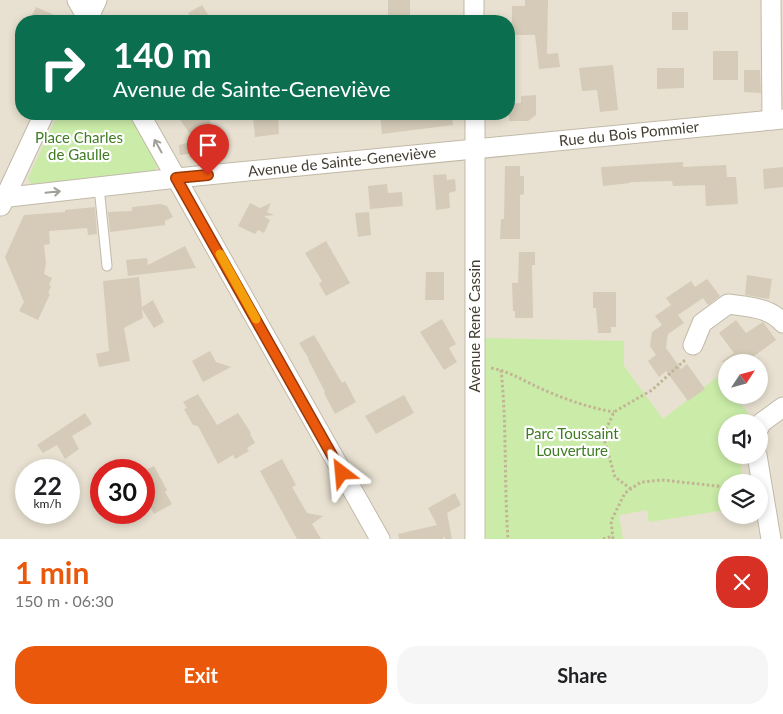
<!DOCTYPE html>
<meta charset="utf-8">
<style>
body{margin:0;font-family:Lato,sans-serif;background:#f6f6f6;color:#202124;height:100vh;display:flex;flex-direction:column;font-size:19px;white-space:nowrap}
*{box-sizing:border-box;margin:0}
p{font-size:16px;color:#757577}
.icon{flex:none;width:28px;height:28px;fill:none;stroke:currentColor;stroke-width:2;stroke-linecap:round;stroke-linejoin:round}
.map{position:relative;height:539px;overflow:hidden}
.drawer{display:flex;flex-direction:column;background:#fff;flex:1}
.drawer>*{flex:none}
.banner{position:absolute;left:15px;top:15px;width:500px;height:105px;border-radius:20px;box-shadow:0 2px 8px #0003;background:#0b6e4f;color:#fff;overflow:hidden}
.needle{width:32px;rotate:54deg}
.tools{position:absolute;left:718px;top:354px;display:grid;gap:10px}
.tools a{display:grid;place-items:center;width:50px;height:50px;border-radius:50%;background:#fff;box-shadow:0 2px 8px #0003;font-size:25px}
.speed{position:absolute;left:15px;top:459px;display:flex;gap:10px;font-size:25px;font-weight:700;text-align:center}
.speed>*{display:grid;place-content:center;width:65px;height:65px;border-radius:50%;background:#fff;box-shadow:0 2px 8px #0003;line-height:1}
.speed small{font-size:12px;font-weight:400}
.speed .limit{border:8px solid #d22;background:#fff;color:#111}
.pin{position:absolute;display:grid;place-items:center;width:42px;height:42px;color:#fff;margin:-51px -21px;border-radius:50% 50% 50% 0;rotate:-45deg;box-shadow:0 0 5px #0007}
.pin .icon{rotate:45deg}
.me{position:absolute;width:55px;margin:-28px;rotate:331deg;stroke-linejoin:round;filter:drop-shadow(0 0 4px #0008)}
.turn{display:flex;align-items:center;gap:18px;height:105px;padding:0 15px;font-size:22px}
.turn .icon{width:65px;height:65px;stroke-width:2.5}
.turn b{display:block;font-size:35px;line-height:42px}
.round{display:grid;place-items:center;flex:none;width:52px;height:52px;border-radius:20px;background:#f6f6f6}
.overview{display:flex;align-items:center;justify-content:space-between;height:85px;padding:0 15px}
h1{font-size:30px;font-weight:700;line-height:38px;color:#ea580c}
.primary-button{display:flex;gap:10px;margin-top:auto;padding:10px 15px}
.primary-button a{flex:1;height:58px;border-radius:20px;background:#ea580c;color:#fff;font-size:20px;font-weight:700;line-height:58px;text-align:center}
.primary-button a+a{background:#f6f6f6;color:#202124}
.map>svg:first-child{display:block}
.residential{fill:#e8e1d1;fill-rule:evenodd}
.green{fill:#caeca8}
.building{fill:#d5cbb8}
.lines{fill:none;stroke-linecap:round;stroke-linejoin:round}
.service-casing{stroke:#c2baa8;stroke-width:11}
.minor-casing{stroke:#c2baa8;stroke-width:21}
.path{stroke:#c2b495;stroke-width:3;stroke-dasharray:2.5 2.5;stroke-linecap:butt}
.service{stroke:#fff;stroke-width:9}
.minor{stroke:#fff;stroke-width:19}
.oneway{stroke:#a29f99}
.route-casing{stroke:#983908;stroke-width:12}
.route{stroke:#ea580c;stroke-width:9}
.slow{stroke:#f59e0b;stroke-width:9}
.labels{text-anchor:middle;stroke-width:4.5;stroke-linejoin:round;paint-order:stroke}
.street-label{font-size:15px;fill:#453f33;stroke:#fff}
.park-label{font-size:15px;fill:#3f7c22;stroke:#fff}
</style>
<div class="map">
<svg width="783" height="539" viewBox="0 0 783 539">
<rect width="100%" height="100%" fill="#f3efe3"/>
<path class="residential" d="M 0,0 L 783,0 L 783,539 L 0,539 ZM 21,21 L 509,21 L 509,114 L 21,114 ZM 726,362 L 759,362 L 759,395 L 726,395 ZM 726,422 L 759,422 L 759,455 L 726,455 ZM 26,470 L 69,470 L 69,512 L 26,512 ZM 101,470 L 144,470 L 144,512 L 101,512 ZM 726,482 L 759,482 L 759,515 L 726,515 Z"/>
<g class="green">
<path d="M 58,114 L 130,114 L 158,165 L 154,172 L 31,184 L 28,178 Z"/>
<path d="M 486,338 L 624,341 L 624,366 L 663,419 L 720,375 L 726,384 L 726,395 L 734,395 L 751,417 L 745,422 L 726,422 L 726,455 L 739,455 L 743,482 L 726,482 L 726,510 L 649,522 L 647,510 L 619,515 L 623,539 L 486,539 Z"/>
</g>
<g class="building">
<path d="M 388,0 L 410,0 L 410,16 L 407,16 L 407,20 L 391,20 L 391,17 L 388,16 Z"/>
<path d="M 525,0 L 548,0 L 547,54 L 558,53 L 560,67 L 539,69 L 535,35 L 509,35 L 509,22 L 512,22 L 512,6 L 525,6 Z"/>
<path d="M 202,5 L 209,16 L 200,21 L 193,21 L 188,13 Z"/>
<path d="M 36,7 L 68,21 L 29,21 Z"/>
<rect x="672" y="12" width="16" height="18"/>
<rect x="713" y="51" width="25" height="29"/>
<path d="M 613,65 L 618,110 L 600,112 L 597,90 L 582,91 L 579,68 Z"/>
<path d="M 657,68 L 684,68 L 684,88 L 657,89 Z"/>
<path d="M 744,70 L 760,70 L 761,93 L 744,92 Z"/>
<path d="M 536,95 L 536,115 L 528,121 L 509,121 L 509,104 L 521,103 L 521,96 Z"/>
<path d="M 176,114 L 209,114 L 213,138 L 218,137 L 219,150 L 180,155 L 179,145 L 191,142 L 190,134 Z"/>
<path d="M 380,114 L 452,114 L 453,125 L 382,134 Z"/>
<path d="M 278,116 L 279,134 L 255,137 L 253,117 Z"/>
<path d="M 683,162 L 683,167 L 726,165 L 727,177 L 736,177 L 738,204 L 706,206 L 705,185 L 673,186 L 672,181 L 630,182 L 630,183 L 603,186 L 601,167 Z"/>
<path d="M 505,166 L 520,166 L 520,176 L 524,176 L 524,194 L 520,195 L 520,239 L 500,239 L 501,219 L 504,219 Z"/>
<path d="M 783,167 L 783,187 L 764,189 L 763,169 Z"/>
<path d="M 446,174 L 447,180 L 455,179 L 456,191 L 449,193 L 450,208 L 436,210 L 433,175 Z"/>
<path d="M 387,184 L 388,193 L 402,192 L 403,206 L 370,209 L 368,186 Z"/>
<path d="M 250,203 L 260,208 L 271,203 L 267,212 L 274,215 L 264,216 L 270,220 L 264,233 L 258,230 L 255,234 L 238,226 Z"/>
<path d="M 161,204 L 167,206 L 173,217 L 165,221 L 165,225 L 110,232 L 108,212 L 132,211 L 132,207 Z"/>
<path d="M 95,207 L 97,234 L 88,235 L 87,228 L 49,231 L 50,244 L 44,245 L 46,263 L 44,274 L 52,278 L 49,285 L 51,286 L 48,293 L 50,294 L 38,320 L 19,311 L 24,302 L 5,257 L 24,215 L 65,212 L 65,210 Z"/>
<path d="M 369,212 L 371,235 L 358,237 L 355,213 Z"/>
<path d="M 326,241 L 350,283 L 326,296 L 319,284 L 322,281 L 305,253 Z"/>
<path d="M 185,246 L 196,268 L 128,276 L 126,260 L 147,258 L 148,265 Z"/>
<path d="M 519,252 L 535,252 L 535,265 L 532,265 L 533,318 L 515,318 L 515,311 L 513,311 L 512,283 L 518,283 Z"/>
<path d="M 426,272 L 444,272 L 444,300 L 425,300 Z"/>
<path d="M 747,275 L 772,279 L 769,299 L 745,295 Z"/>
<path d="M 139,277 L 142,307 L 153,300 L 164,322 L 154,328 L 142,309 L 143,318 L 124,328 L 130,361 L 99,367 L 96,354 L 109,351 L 103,281 Z"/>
<path d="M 707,279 L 720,296 L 708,305 L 703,298 L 678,315 L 684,323 L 668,334 L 667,340 L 666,348 L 681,369 L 687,364 L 705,389 L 688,401 L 666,371 L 659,377 L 648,361 L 656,355 L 650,346 L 652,332 L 662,325 L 655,316 L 671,305 L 666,298 L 691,281 L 695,287 Z"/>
<path d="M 593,292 L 616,292 L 616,327 L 611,327 L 611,333 L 598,333 L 596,308 L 593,308 Z"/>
<path d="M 442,319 L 456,344 L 449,348 L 457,362 L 444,370 L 420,332 Z"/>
<path d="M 736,320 L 746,333 L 763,322 L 776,340 L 746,362 L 721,362 L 734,353 L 719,333 Z"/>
<path d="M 314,335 L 342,383 L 345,381 L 356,402 L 335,414 L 324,393 L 325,392 L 308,359 L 309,359 L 299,343 Z"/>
<path d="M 210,351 L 216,362 L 231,367 L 203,382 L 192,361 Z"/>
<path d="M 198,394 L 217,425 L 238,413 L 251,433 L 250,434 L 255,443 L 247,448 L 249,451 L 235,459 L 233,455 L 218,464 L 198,426 L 193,425 L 184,409 L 187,408 L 183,402 Z"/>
<path d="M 404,395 L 414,413 L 376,434 L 365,416 Z"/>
<path d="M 85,413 L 92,424 L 72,436 L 79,449 L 65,459 L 57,445 L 43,453 L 37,445 Z"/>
<path d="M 282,459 L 296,485 L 292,487 L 307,513 L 323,516 L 312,524 L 321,539 L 297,539 L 260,471 Z"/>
<path d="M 154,466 L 167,490 L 165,492 L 172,504 L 154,514 L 144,496 L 144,471 Z"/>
<path d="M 455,493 L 461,505 L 447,513 L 452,539 L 445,539 L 444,536 L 443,539 L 399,539 L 398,534 L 437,525 L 428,508 Z"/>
</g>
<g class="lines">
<g class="service-casing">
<path id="service" d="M 99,187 L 107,266"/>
</g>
<g class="minor-casing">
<g id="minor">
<path d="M 77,0 L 89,21"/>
<path d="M 474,0 L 474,21"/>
<path d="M 771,0 L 772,120"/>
<path d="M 87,21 L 97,0"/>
<path d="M 140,114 L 380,539"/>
<path d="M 475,114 L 475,539"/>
<path d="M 0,198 L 177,178 L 783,119"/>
<path d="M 1,206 L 44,114"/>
<path d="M 693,345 L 702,323 L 728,304 C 748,307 769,307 783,323"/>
<path d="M 759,428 L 761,423 L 783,407"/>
<path d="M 757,455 L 771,539"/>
</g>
</g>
<g class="path">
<path d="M 491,368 C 512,372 525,382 544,390 C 567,400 590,408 614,412"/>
<path d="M 501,370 C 507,426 504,483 508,539"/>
<path d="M 631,489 L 615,477 L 603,436 L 614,412 L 652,390 L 685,360"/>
<path d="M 603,539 L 613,536"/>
<path d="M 613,539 L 611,521 L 625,493 L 641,482 L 662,480 L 726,487"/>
</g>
<use href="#service" class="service"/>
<use href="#minor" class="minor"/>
</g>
<defs><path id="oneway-shaft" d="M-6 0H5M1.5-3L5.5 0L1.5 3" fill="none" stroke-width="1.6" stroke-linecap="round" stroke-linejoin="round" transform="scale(1.25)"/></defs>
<g class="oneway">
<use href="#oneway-shaft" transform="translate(158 146) rotate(-119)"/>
<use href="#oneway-shaft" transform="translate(53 192) rotate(-6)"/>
</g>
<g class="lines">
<g class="route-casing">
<path id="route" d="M 208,175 L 176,178 L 342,473"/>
</g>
<use href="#route" class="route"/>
<path class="slow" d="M 220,254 L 256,319"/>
</g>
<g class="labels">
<g class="street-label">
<text transform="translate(629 134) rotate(-6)" y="5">Rue du Bois Pommier</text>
<text transform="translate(342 162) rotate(-6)" y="5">Avenue de Sainte-Geneviève</text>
<text transform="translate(475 326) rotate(-90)" y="5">Avenue René Cassin</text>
</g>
<g class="park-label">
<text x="79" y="143">Place Charles<tspan x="79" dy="17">de Gaulle</tspan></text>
<text x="572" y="439">Parc Toussaint<tspan x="572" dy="17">Louverture</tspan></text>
</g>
</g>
</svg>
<div class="tools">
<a><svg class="needle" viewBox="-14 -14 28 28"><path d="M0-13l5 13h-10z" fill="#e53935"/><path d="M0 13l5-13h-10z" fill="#757577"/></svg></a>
<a><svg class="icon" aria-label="sound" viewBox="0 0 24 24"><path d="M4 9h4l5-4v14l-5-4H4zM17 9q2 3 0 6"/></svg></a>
<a><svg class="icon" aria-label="layers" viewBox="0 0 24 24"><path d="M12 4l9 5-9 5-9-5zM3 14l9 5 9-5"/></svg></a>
</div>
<div class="speed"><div>22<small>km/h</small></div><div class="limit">30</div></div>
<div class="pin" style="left:208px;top:175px;background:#d93025"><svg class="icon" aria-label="arrive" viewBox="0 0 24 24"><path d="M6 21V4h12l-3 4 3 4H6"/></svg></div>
<svg class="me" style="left:342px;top:473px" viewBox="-20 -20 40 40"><path d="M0-17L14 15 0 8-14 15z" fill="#ea580c" stroke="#fff" stroke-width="4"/></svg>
<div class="banner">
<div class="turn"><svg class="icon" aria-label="right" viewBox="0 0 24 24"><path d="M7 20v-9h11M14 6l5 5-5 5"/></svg><div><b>140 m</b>Avenue de Sainte-Geneviève</div></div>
</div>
</div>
<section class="drawer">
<div class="overview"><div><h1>1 min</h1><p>150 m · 06:30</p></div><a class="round" style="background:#d93025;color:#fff"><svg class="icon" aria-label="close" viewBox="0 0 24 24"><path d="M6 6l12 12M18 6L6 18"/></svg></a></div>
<div class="primary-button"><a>Exit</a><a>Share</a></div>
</section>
